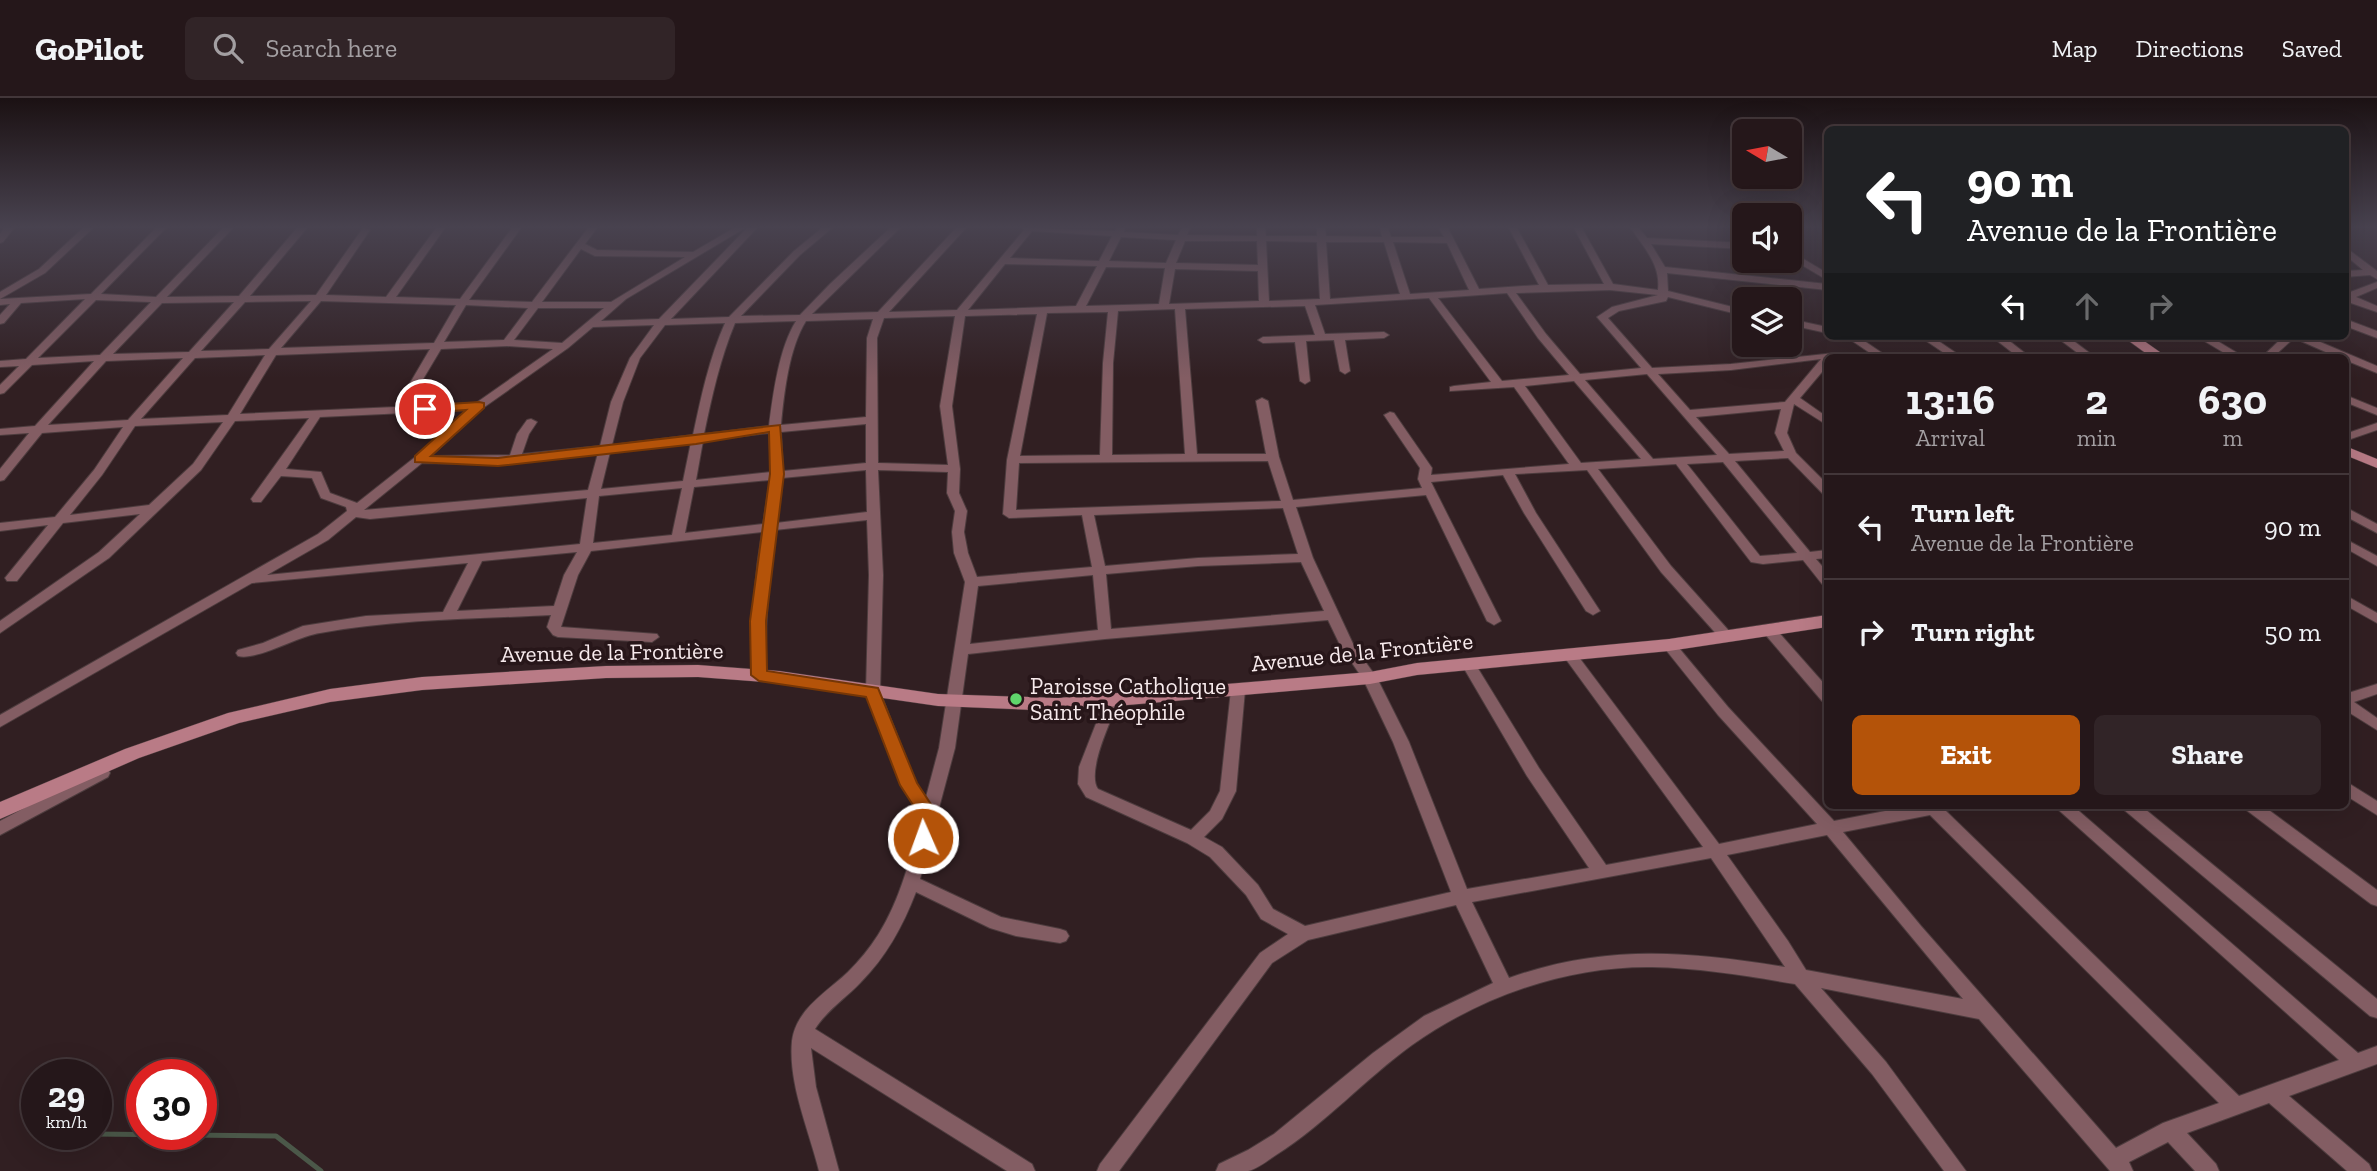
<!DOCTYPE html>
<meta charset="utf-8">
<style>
body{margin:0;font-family:"Zilla Slab",serif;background:#312427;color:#f1f3f6;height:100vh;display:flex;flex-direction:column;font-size:26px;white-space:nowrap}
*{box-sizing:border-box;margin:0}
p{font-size:23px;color:#a39fa2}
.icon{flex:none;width:38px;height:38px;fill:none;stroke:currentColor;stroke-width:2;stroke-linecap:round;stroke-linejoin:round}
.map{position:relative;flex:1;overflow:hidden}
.drawer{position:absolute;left:1824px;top:256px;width:525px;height:455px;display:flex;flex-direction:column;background:#25171a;border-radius:10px;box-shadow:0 7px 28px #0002,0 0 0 2px #423639}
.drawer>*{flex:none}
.banner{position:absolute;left:1824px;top:28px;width:525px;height:214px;border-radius:10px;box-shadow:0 7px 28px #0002,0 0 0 2px #423639;background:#202124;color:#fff;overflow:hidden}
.needle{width:46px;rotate:280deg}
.fabs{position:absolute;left:1732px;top:21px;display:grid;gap:14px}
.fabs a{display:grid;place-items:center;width:70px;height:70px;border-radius:10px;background:#25171a;box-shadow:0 7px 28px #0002,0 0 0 2px #423639;font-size:35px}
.speed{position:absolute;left:21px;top:961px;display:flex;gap:14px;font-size:35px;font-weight:700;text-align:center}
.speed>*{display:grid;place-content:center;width:91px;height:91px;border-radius:50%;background:#25171a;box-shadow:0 7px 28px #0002,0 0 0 2px #423639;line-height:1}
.speed small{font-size:18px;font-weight:400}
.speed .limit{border:10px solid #d22;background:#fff;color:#111}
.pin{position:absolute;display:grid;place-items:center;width:60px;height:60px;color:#fff;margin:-30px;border:4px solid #fff;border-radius:50%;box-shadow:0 2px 7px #0007}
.me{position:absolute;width:77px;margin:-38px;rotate:358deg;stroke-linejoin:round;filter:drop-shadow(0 0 5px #0008)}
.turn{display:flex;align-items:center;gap:24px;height:147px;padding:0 28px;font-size:32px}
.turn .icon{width:91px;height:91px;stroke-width:2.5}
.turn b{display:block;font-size:49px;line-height:60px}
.lanes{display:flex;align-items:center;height:66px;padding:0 28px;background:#0003;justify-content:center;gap:35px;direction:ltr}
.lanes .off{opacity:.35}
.eta{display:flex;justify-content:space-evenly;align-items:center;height:119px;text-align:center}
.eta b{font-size:42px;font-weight:800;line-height:49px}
.action{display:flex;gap:14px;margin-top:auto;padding:14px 28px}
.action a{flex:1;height:80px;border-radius:10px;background:#b45309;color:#fff;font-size:28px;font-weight:800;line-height:80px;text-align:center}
.action a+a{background:#312427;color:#f1f3f6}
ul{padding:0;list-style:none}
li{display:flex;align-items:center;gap:21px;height:105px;padding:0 28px;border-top:2px solid #423639}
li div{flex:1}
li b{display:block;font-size:26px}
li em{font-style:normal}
header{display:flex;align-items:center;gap:42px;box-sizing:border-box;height:98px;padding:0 35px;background:#25171a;border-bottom:2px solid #423639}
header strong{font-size:33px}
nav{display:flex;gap:38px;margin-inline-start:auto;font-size:24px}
.search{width:490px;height:63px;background:#312427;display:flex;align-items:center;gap:18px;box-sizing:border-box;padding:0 24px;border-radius:10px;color:#a39fa2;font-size:26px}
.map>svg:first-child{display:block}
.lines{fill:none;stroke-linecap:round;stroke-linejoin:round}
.stream{stroke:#4b5849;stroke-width:5}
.street-casing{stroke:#4d3c3e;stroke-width:2}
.secondary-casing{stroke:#4d3c3e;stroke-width:1}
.street{fill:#835d63;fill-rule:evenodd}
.secondary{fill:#b97b86;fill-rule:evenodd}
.route{fill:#b45309;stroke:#753606;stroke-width:2}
.poi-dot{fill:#5fd56b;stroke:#271619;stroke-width:2.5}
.labels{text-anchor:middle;stroke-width:7;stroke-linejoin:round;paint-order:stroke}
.street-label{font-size:23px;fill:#f8ebed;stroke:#271619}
.poi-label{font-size:23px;fill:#f8ebed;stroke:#271619;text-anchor:start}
</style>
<header>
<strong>GoPilot</strong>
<div class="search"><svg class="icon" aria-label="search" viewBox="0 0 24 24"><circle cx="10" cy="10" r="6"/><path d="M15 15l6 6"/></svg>Search here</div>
<nav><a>Map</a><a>Directions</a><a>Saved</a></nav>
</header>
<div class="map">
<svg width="2377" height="1073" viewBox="0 0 2377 1073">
<rect width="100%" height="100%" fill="#311f22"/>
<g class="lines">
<path class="stream" d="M 94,1036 L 276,1038 L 321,1073"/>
<g class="street-casing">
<g id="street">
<path d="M 4,130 L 14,130 L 3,144 L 0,145 L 0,136 Z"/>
<path d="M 83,130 L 93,130 L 45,175 L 0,201 L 0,194 L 39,171 Z"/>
<path d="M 156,130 L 166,130 L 101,196 L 156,199 L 223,130 L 233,130 L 167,199 L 239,198 L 297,130 L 307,130 L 250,198 L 316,197 L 363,130 L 370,132 L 326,197 L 386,199 L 436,130 L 445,130 L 396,199 L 460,201 L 512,130 L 521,130 L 469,202 L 532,204 L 588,130 L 597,130 L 585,146 L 597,152 L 693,154 L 734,130 L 745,130 L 626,201 L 601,223 L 659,221 L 747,130 L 757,130 L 671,221 L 729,219 L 794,153 L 822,130 L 832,130 L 800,157 L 741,218 L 800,217 L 830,186 L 890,130 L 900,130 L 812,216 L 878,214 L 956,130 L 966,130 L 889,214 L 957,212 L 1024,132 L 1023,130 L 1115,133 L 1117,130 L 1125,130 L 1124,134 L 1178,137 L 1182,130 L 1190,130 L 1187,137 L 1257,138 L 1257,130 L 1265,130 L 1266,138 L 1317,138 L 1317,130 L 1325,130 L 1326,138 L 1382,139 L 1380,130 L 1388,130 L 1391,139 L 1444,139 L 1439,130 L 1448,130 L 1479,191 L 1539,187 L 1509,130 L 1517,130 L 1548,187 L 1604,186 L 1574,130 L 1582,130 L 1613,186 L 1658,192 C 1661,166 1643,149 1631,130 L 1639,130 L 1647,140 L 1745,145 L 1745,151 L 1651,146 L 1665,169 L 1827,186 L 1827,192 L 1667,175 L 1668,193 L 1745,212 L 1745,218 L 1668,199 L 1666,203 L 1619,213 L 1608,220 L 1652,270 L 1731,266 L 1835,255 L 1835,259 L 1827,259 L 1827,268 L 1800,300 L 1827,319 L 1827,327 L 1794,306 L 1787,335 L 1796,355 L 1827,386 L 1827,397 L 1823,396 L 1788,360 L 1735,363 L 1810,454 L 1827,452 L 1827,460 L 1816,461 L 1827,474 L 1827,487 L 1822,486 L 1803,462 L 1763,466 L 1751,464 L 1676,366 L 1598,371 L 1671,468 L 1730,534 L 1732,537 L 1730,540 L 1720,540 L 1661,474 L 1587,372 L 1515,376 L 1536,415 L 1600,513 L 1593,517 L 1586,513 L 1524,415 L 1503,377 L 1431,384 L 1501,523 L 1494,527 L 1487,523 L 1426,397 L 1296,409 L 1313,460 L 1354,548 L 1377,580 L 1409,644 L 1467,791 L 1589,770 L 1527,678 L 1462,567 L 1469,562 L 1474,564 L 1539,670 L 1606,767 L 1703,749 L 1565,560 L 1563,557 L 1570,552 L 1575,554 L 1719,746 L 1817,726 L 1718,617 L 1662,547 L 1669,542 L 1674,544 L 1728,609 L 1834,723 L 1916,707 L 1955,707 L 1953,711 L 1946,713 L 2239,998 L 2339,962 L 2053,707 L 2072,707 L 2358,955 L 2377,948 L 2377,966 L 2289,998 L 2369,1066 L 2372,1073 L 2347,1073 L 2269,1005 L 2187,1035 L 2216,1066 L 2219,1073 L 2195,1073 L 2168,1044 L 2129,1064 L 2133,1073 L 2110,1073 L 1979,921 L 1821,890 L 1886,964 L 1966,1073 L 1944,1073 L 1872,976 L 1795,886 C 1748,878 1700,870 1652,869 C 1567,868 1481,898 1412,947 C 1365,981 1325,1026 1276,1057 C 1267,1063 1257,1071 1248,1073 C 1238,1073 1226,1073 1216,1073 L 1219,1066 L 1248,1052 L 1274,1036 L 1373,955 L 1424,918 L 1493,885 L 1456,807 L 1308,842 L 1272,865 L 1119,1073 L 1097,1073 L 1100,1066 L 1260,855 L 1288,836 L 1261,821 L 1246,797 L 1210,759 L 1187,745 L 1086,699 L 1078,686 L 1079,669 L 1106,600 L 1116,600 L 1118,604 C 1111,623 1086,674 1098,691 L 1191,732 L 1210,713 L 1220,693 L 1231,592 L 1238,587 L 1243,588 L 1245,592 L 1236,693 L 1222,721 L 1204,739 L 1222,749 L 1258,787 L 1273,811 L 1305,828 L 1451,794 L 1393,644 L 1363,581 L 1341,549 L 1328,522 L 1105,541 L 968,556 L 955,650 L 920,781 L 1001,819 L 1060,831 L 1066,833 L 1069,838 L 1066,843 L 1060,845 L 1016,838 L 990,830 L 916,794 C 903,828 886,859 861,884 C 846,900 827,912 815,931 L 1032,1066 L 1035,1073 L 1007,1073 L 811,950 L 816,989 L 839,1073 L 819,1073 C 809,1032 788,986 792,943 C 796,911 827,894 848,874 C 859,863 869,851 878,837 C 901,801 911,758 921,718 L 901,687 L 866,594 L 869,477 L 867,422 L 775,432 C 768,481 765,528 766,577 L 759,582 L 752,577 C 751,528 754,482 762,434 L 591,453 L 578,477 L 561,529 L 657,536 L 659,539 L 652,544 L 558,539 L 553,537 L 547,529 L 551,517 C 474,521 396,521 320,535 C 298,538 257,563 238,558 L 236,555 L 238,552 L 263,545 L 303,528 L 366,518 L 443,514 L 468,465 L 252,485 L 0,629 L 0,617 L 318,436 L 347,413 L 346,409 L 321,400 L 312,380 L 281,378 L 261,404 L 253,404 L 251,401 L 309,320 L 235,323 L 201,372 L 109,460 L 0,535 L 0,523 L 99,454 L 140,416 L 63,425 L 17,483 L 7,483 L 5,480 L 48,427 L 0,433 L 0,425 L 55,419 L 94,372 L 123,329 L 42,335 L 4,382 L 0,383 L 0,371 L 29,335 L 0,337 L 0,331 L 35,328 L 94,263 L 32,267 L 4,295 L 0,296 L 0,287 L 19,268 L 0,269 L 0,263 L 26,261 L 85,201 L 21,205 L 4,225 L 0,226 L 0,217 L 10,206 L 0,207 L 0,201 L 91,196 ZM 1032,133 L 1112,138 L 1099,163 L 1010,160 ZM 1121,139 L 1176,142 L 1166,165 L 1109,163 ZM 1185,143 L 1257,143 L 1258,167 L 1176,165 ZM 1266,143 L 1317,144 L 1320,201 L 1269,203 ZM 1326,144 L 1384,144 L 1400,196 L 1330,201 ZM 1393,144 L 1447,145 L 1469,192 L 1410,196 ZM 581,151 L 595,158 L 685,159 L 611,204 L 542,204 ZM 1005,166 L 1097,168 L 1076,208 L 968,212 ZM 1106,169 L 1165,170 L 1159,206 L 1086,208 ZM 1175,171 L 1258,173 L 1259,203 L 1169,206 ZM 1610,192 L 1658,197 L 1612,209 L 1597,219 L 1641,270 L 1580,276 L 1546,236 L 1516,195 ZM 1507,195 L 1538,240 L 1569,277 L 1502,283 L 1438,200 ZM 1429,200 L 1491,284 L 1454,288 L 1450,289 L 1450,293 L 1514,289 L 1569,366 L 1431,377 L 1432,370 L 1394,315 L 1390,314 L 1384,317 L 1420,370 L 1418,381 L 1422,390 L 1293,402 L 1279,359 L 1268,303 L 1262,300 L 1256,303 L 1266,356 L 1197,356 L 1185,211 L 1305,208 L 1315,237 L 1263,239 L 1258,242 L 1263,245 L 1295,244 L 1300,283 L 1305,286 L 1310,283 L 1306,243 L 1334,242 L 1340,273 L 1345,276 L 1350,273 L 1345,242 L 1384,240 L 1389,237 L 1384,234 L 1325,236 L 1315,207 ZM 96,202 L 151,204 L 100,257 L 38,260 ZM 311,203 L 269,251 L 201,253 L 245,204 ZM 321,203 L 456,207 L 434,245 L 281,250 ZM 234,204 L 189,254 L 113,256 L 162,205 ZM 466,207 L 528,210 L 504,242 L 444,244 ZM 538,210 L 604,210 L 562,245 L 514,242 ZM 1175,211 L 1185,356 L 1112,357 L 1113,265 L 1118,213 ZM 1108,214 L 1103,265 L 1100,357 L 1020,358 L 1047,215 ZM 1037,216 L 1007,362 L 1003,416 L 1009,420 L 1082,417 L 1092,469 L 977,479 L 968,455 L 964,434 L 967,413 L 959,395 L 960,371 L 952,308 L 965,218 ZM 955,218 L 940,308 L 948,367 L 878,365 L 877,240 L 884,220 ZM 873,221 L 867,240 L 866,319 L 781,327 C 784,295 789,250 806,223 ZM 796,223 C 779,250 773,296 769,328 L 704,336 C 712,298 720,261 735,225 ZM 725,225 C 709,261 701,299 693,337 L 612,347 L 623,304 L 640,260 L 665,227 ZM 654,227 L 630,260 L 611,304 L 600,348 L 522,356 L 529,336 L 537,324 L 531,321 L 527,322 L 517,336 L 510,357 L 431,358 L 483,310 L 568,250 L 593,229 ZM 507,248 L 553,251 L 476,305 L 407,308 L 441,251 ZM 430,251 L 396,309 L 240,316 L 276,257 ZM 265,257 L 228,317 L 141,321 L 195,260 ZM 183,260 L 128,322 L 48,327 L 106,263 ZM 1821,261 L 1785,304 L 1690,312 L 1658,276 L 1731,272 ZM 1647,276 L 1717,357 L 1653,361 L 1585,282 ZM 1574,283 L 1641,361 L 1581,365 L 1525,288 ZM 1781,311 L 1775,335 L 1784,353 L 1729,356 L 1696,319 ZM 469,312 L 443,337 L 357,405 L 330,395 L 321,374 L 286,371 L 320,319 ZM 223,324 L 193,366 L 149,407 L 70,417 L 102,377 L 135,328 ZM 866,326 L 866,365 L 783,373 L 781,334 ZM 769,335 L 771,374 L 696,382 L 703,343 ZM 691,344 L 683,383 L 601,391 L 610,354 ZM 598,355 L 588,392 L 364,412 L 422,365 L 480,366 ZM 1268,363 L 1281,403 L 1016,412 L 1019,365 ZM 1723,364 L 1797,455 L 1760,458 L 1687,366 ZM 866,372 L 867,414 L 776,425 L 782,380 ZM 878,372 L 948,374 L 947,395 L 955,413 L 952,434 L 954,455 L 965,484 L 939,650 L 926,699 L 916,685 L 880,594 L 883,477 ZM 770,382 L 763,426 L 685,435 L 694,389 ZM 682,390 L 672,437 L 593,445 L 599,398 ZM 587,400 L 580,446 L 267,477 L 328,442 L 356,419 L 370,421 ZM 1283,410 L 1298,456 L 1198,460 L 1105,468 L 1094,417 ZM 577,454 L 564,477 L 554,508 L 457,513 L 482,463 ZM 1301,464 L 1324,513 L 1111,531 L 1106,476 L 1198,468 ZM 1093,477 L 1098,532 L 970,546 L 978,488 ZM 1930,717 L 2219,1005 L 2163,1025 L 2116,1050 L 1921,828 L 1843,734 ZM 1827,737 L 1963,901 L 1806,872 L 1788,843 L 1727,757 ZM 1711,760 L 1785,869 C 1686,853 1605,846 1509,880 L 1472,804 Z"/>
<path d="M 2345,149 L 2377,173 L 2377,181 L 2370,177 L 2345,179 L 2345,173 L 2363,172 L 2345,157 Z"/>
<path d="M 1790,153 L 1827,175 L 1827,182 L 1790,160 Z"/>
<path d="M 2377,184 L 2377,190 L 2356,199 L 2377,208 L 2377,214 L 2345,203 L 2345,196 Z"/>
<path d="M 1790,221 L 1827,229 L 1827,235 L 1790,227 Z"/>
<path d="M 2345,221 L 2377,233 L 2377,240 L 2345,228 Z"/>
<path d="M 1845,238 L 1857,238 L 1888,259 L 1876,259 Z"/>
<path d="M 1919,238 L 1931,238 L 1962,259 L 1950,259 Z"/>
<path d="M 1991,238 L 2003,238 L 2030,259 L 2018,259 Z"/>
<path d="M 2055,238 L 2067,238 L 2095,259 L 2083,259 Z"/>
<path d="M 2196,238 L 2209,238 L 2244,259 L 2231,259 Z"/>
<path d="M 2284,238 L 2306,238 L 2377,268 L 2377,275 L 2345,262 L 2345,259 L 2337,259 L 2294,240 L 2273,259 L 2262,259 Z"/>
<path d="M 2345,297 L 2377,310 L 2377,317 L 2345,304 Z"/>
<path d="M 2377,325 L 2377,332 L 2345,343 L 2345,336 Z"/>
<path d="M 2345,409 L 2377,426 L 2377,435 L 2345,418 Z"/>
<path d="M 2345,441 L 2377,458 L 2377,468 L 2345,450 Z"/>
<path d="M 2345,497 L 2377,515 L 2377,525 L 2345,507 Z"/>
<path d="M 1769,527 L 1774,529 L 1827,589 L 1827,604 L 1822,603 L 1764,535 L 1762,532 L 1764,529 Z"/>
<path d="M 2377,586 L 2377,596 L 2354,604 L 2377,620 L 2377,632 L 2345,612 L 2345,596 Z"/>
<path d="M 102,669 L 108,671 L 110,675 L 108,679 L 0,737 L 0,723 Z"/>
<path d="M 2345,683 L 2377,703 L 2377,717 L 2345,697 Z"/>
<path d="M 2121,707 L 2140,707 L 2377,901 L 2377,920 L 2370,918 L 2123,711 Z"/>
<path d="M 2243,707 L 2262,707 L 2377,792 L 2377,808 L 2371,806 L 2245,711 Z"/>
</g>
</g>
<g class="secondary-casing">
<g id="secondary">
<path d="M 2122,238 L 2137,238 L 2167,259 L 2151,259 Z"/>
<path d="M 2345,348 L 2377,361 L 2377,370 L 2345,357 Z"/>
<path d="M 1827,517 L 1827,529 L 1669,553 L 1417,577 L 1370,586 L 1058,613 L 938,608 L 779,585 L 698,579 L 606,580 L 422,592 L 330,604 L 239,625 L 139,660 L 0,721 L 0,704 L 125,651 L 228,615 L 330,591 L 422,579 L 606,568 L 698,567 L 779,573 L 938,596 L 1058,600 L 1370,574 L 1417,565 L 1669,541 Z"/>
</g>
</g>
<use href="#street" class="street"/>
<use href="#secondary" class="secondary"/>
</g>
<linearGradient id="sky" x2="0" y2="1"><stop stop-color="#1b1113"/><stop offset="0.46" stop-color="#48424f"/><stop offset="1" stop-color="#48424f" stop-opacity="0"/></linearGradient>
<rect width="2377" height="280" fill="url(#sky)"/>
<path class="route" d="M 479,304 L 484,305 L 484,310 L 431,358 L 498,360 L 780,327 L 784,376 L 766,523 L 767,573 L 878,590 L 917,685 L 938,717 L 930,745 L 923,747 L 917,745 L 914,740 L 920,718 L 900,687 L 866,599 L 759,583 L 751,577 L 750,523 L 770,376 L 769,334 L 696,346 L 498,368 L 415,364 L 415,358 L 466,312 L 425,315 L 419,311 L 420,308 Z"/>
<circle class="poi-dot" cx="1016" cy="601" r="7"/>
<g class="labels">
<g class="street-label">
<text transform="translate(612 554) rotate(-1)" y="8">Avenue de la Frontière</text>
<text transform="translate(1362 554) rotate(-6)" y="8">Avenue de la Frontière</text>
</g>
<g class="poi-label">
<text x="1030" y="596">Paroisse Catholique<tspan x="1030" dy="26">Saint Théophile</tspan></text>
</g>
</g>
</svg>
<div class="fabs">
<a><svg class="needle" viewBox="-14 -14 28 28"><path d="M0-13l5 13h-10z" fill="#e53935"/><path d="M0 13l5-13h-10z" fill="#a39fa2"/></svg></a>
<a><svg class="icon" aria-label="sound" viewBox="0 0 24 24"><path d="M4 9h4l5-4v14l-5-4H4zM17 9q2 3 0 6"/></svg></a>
<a><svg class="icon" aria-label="layers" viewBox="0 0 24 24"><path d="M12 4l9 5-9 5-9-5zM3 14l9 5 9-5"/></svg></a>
</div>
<div class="speed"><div>29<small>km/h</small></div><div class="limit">30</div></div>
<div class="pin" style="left:425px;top:311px;background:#d93025"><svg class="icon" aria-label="arrive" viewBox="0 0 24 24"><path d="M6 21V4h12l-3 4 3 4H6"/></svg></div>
<svg class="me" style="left:923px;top:740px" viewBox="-20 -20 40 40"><circle r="17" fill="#b45309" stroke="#fff" stroke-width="3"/><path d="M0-11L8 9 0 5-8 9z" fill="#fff"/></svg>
<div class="banner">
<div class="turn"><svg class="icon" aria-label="left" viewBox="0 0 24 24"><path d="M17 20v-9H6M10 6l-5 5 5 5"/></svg><div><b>90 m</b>Avenue de la Frontière</div></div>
<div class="lanes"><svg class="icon" aria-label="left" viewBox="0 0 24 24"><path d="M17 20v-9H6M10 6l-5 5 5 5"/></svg><svg class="icon off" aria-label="ahead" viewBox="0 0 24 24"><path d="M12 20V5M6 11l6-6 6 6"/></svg><svg class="icon off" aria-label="right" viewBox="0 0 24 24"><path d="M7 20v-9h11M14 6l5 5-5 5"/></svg></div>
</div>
<section class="drawer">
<div class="eta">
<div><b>13:16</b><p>Arrival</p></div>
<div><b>2</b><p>min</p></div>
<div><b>630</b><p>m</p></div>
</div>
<ul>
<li><svg class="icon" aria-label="left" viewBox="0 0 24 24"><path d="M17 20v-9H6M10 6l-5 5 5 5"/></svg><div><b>Turn left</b><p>Avenue de la Frontière</p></div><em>90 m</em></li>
<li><svg class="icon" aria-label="right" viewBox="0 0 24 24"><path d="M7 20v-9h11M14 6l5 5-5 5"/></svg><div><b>Turn right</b></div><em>50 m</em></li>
</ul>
<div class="action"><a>Exit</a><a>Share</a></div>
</section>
</div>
